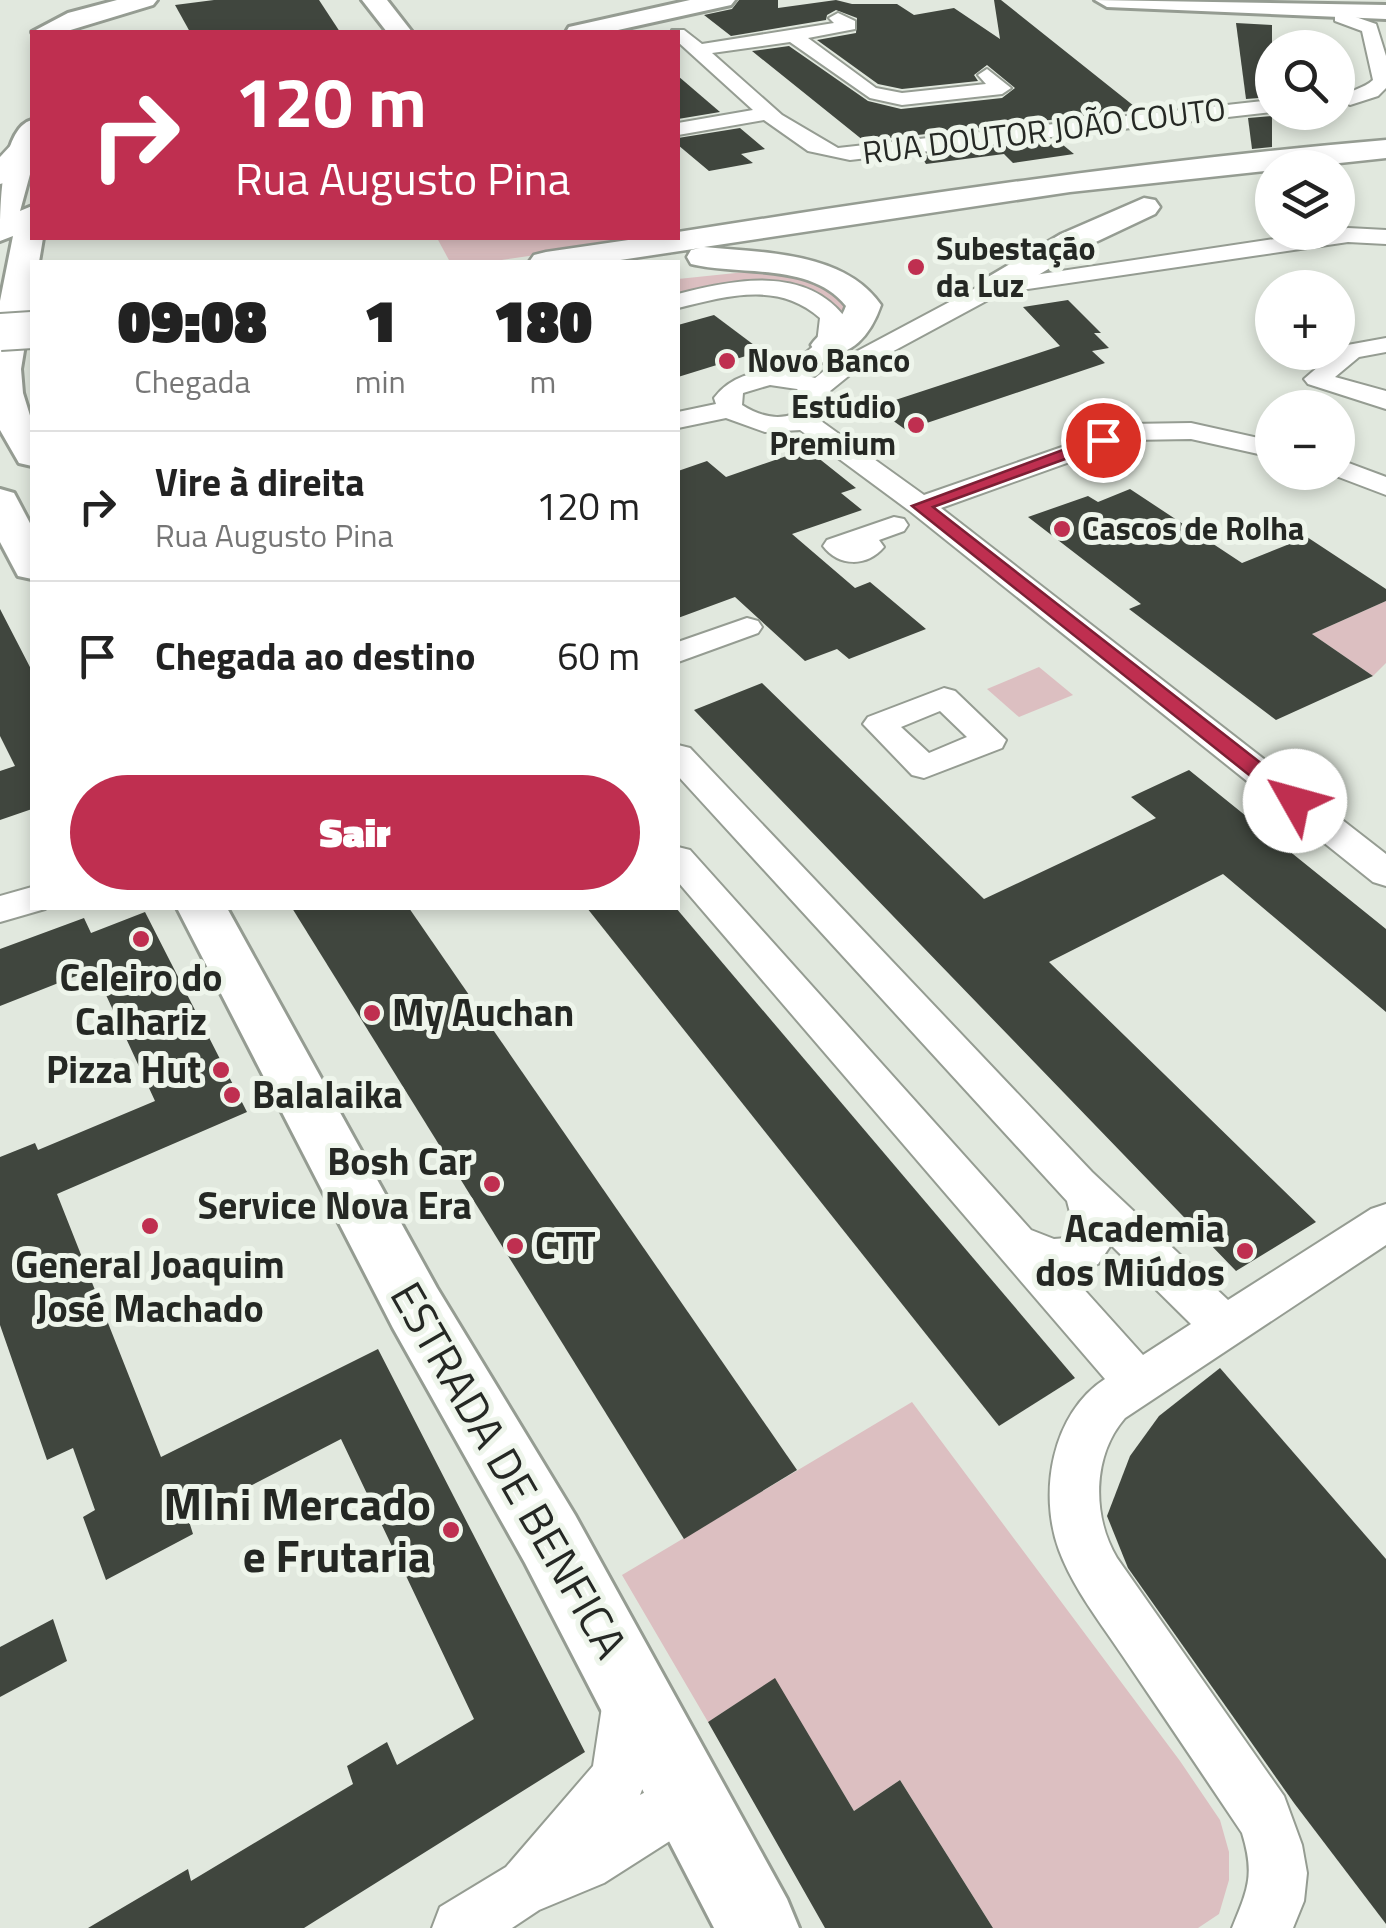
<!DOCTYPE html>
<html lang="pt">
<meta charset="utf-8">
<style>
body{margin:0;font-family:"Titillium Web",sans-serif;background:#f2f2f2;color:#222;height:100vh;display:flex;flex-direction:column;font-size:38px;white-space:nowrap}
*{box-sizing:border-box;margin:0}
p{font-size:32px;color:#767676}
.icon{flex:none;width:55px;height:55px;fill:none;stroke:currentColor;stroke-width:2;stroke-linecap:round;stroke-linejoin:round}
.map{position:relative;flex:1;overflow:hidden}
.drawer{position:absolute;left:30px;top:260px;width:650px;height:650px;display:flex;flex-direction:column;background:#fff;border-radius:0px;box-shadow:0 5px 15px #0003}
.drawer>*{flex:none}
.banner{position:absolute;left:30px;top:30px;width:650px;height:210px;border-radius:0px;box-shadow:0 5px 15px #0003;background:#bf2f50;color:#fff;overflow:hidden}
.buttons{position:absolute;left:1255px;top:30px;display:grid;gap:20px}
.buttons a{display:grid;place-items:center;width:100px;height:100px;border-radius:50%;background:#fff;box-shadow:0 5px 15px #0003;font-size:50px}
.pin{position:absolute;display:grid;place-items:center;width:85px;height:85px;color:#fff;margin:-42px;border:5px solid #fff;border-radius:50%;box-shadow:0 2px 10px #0007}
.me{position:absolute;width:110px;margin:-55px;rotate:308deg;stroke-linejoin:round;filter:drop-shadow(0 0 8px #0008)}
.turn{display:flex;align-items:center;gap:35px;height:210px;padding:0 40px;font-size:45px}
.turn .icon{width:130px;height:130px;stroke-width:2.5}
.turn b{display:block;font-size:70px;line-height:85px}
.eta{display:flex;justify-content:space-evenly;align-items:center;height:170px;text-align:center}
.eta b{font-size:60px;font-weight:800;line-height:70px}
.action{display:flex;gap:20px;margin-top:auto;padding:20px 40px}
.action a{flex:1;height:115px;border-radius:60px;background:#bf2f50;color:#fff;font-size:40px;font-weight:800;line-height:115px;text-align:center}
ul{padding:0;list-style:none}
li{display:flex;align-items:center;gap:30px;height:150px;padding:0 40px;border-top:2px solid #e0e0e0}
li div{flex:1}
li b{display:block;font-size:38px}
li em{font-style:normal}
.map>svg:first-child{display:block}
.green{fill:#dcbfc1}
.building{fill:#40463e}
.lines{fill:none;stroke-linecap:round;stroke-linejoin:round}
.street-casing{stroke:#959c92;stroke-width:4}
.secondary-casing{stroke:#959c92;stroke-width:6}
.highway-casing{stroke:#959c92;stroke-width:5}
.street{fill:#fff;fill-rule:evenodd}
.secondary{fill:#fff;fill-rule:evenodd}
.highway{fill:#fff;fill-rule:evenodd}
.highway-bridge-casing{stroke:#959c92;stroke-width:40;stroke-linecap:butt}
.highway-bridge{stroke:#fff;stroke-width:36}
.route{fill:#bf2f50;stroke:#7c1f34;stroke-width:2.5}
.poi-dot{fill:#bf2f50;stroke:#eef5eb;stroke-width:4}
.labels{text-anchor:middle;stroke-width:10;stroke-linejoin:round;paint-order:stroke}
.far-street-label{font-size:32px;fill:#252824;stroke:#eef5eb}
.far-poi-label{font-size:32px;font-weight:bold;fill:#252824;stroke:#eef5eb;text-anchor:start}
.poi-label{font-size:38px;font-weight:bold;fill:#252824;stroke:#eef5eb;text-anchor:start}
.near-street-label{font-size:45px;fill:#252824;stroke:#eef5eb}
.near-poi-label{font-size:45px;font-weight:bold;fill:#252824;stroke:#eef5eb;text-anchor:end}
</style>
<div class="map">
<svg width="1386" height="1928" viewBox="0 0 1386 1928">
<rect width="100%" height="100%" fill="#e1e8de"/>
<g class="green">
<path d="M 437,238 L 652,238 L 488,262 L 450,262 Z"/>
<path d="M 755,271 C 792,273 830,276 848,310 L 843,315 C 819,271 718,288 678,299 L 678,279 Z"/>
<path d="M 1386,601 L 1386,663 L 1373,676 L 1312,634 Z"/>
<path d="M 1039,667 L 1073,695 L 1019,717 L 987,689 Z"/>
<path d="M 912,1402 L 1180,1761 L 1220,1820 L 1229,1852 L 1229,1880 L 1219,1914 L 1198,1928 L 993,1928 L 900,1780 L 854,1811 L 775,1679 L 708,1722 L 622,1575 Z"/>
</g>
<g class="building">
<path d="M 214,0 L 319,0 L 340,32 L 190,32 L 175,5 Z"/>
<path d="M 739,0 L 778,0 L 778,8 L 836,0 L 852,4 L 897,4 L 914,15 L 954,8 L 1000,39 L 994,0 L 1001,0 L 1139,110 L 864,141 L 752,51 L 789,46 L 868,101 L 901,109 L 1002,98 L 1015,88 L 987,65 L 974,75 L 978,81 L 902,89 L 878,84 L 817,40 L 856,33 L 857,18 L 836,10 L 827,15 L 826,20 L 731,36 L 704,15 L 732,9 Z"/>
<path d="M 1236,23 L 1272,25 L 1272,97 L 1246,99 Z"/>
<path d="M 678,76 L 720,112 L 678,119 Z"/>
<path d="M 1272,116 L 1272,147 L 1252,149 L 1248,118 Z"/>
<path d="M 740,128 L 765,149 L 741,154 L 753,163 L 709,171 L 678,145 L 678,138 Z"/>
<path d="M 1057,140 L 1074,154 L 1013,163 L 1004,154 L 926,164 L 921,156 Z"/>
<path d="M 1068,300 L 1101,333 L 1094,333 L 1109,348 L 1092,351 L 1105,363 L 906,430 L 874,407 L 1060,346 L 1023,307 Z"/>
<path d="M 714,315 L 762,351 L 678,377 L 678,325 Z"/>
<path d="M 807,449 L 856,488 L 841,493 L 862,510 L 792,534 L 855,588 L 870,582 L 926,629 L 849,659 L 837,649 L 805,661 L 735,597 L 678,618 L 678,471 L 707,461 L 726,477 Z"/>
<path d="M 1130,489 L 1242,563 L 1307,537 L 1386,589 L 1386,601 L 1312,634 L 1373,676 L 1276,720 L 1129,609 L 1141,604 L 1028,517 L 1088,496 L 1098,502 Z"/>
<path d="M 0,609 L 32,671 L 32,809 L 0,820 L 0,771 L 15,766 L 0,736 Z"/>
<path d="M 762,683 L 984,899 L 1156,818 L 1131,797 L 1189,770 L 1386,929 L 1386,1012 L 1223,874 L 1049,962 L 1316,1222 L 1236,1271 L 694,710 Z"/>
<path d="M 292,908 L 409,908 L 797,1470 L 684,1539 Z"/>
<path d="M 587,908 L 676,908 L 1075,1378 L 999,1426 Z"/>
<path d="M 145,912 L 247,1112 L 57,1194 L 161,1457 L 378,1349 L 585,1752 L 304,1928 L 88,1928 L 188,1869 L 191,1881 L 353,1784 L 347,1766 L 387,1742 L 397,1765 L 474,1719 L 341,1439 L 188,1518 L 193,1534 L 106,1580 L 83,1517 L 95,1510 L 73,1448 L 47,1460 L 0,1325 L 0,1157 L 35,1143 L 38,1150 L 155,1101 L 94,969 L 0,1006 L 0,949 L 84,918 L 91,933 Z"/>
<path d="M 1220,1368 L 1386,1559 L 1386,1924 L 1294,1803 L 1128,1568 L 1107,1516 L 1130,1456 L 1159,1416 Z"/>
<path d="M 53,1619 L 67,1661 L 0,1697 L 0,1647 Z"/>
<path d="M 775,1678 L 854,1811 L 900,1780 L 993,1928 L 825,1928 L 708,1722 Z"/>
</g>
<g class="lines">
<g class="street-casing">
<g id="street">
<path d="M 1341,12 L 1376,24 L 1386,56 L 1386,88 L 1378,96 L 1350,105 L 1340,99 C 1348,90 1364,89 1373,80 L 1362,31 L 1335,21 L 1335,13 Z"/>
<path d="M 838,13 L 855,21 L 855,29 L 808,38 L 876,88 L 902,93 L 986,84 L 978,75 L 987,69 L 1011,88 L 1002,94 L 902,105 L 870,98 L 790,42 L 712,53 L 782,115 L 838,148 L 1272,100 L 1272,112 L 850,160 L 808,151 L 764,120 L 678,135 L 678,123 L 753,110 L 678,42 L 678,32 L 672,30 L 684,30 L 702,44 L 834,23 L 829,18 Z"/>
<path d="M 1348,228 L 1386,230 L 1386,244 L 1348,242 L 1001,293 L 851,374 L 830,391 L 835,406 L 821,421 L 924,495 L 1128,424 L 1191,423 L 1272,441 L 1272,457 L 1191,439 L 1131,440 L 941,508 L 1386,854 L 1386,886 L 1373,882 L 911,512 L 800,430 L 765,432 L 726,418 L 678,428 L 678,412 L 716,404 L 714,398 C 729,377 758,368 783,372 L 817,343 L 820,318 C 778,281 728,296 678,308 L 678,294 C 732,280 803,265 844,316 L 841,345 L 808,376 L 815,378 L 833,364 L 987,282 ZM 770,385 L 797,389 L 809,404 C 789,423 764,419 742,405 L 743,393 Z"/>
<path d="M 1386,338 L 1386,352 L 1359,357 L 1335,377 L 1386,391 L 1386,409 L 1308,384 L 1304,379 L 1342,346 Z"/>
<path d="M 1338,459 L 1386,477 L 1386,495 L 1328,473 L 1338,472 Z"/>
<path d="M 894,517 L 904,519 L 908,525 L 904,531 L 879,540 L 884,547 C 867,567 839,567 823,546 L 827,540 Z"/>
<path d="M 747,618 L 758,621 L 762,627 L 758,633 L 678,662 L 678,642 Z"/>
<path d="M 944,688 L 955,691 L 1006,740 L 1002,748 L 924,778 L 912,775 L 863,724 L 868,717 ZM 940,711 L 967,737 L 929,753 L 901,727 Z"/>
<path d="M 678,745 L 690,748 L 1092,1172 L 1228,1300 L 1371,1209 L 1386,1204 L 1386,1245 L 1125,1418 C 1092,1456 1092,1516 1117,1558 L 1284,1796 L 1302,1845 L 1307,1873 L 1304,1901 L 1293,1928 L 1232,1928 C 1248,1889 1255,1875 1242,1833 C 1202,1773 1162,1714 1122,1655 C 1100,1622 1073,1588 1059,1550 C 1038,1493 1052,1413 1105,1379 L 678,882 L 678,847 L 690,850 L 1031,1230 L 1054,1239 L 1067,1238 L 1074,1228 L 1067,1201 L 678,776 ZM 1111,1245 L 1191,1324 L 1143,1355 L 1071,1275 L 1098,1264 Z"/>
<path d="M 32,887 L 32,908 L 45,909 L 0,922 L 0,896 Z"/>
<path d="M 630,1673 L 649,1681 C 662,1713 653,1764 640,1795 L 689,1768 L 709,1776 L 717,1796 L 709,1816 L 604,1883 L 539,1910 L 512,1928 L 432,1928 L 440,1907 L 506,1867 L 593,1766 L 603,1700 L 611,1681 Z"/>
</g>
</g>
<g class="secondary-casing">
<g id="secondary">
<path d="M 117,0 L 157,0 L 153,5 L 64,32 L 32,32 L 68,13 Z"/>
<path d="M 362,0 L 387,0 L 412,32 L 387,32 Z"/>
<path d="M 690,0 L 735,0 L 731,5 L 609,32 L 566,32 L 569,27 Z"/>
<path d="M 1095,0 L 1386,5 L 1386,19 L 1107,7 Z"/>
<path d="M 32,120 L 32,167 L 20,211 L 32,206 L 32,238 L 43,238 L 39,262 L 32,262 L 32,302 L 21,369 L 23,393 L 32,422 L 32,466 L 19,463 L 0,430 L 0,301 L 13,236 L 0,241 C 0,212 0,128 32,120 Z"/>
<path d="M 0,489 L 14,493 L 32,527 L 32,579 L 18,576 L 0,542 Z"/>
<path d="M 177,908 L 227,908 L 437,1288 L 575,1515 L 787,1899 L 799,1928 L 714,1928 L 525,1563 L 393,1328 Z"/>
</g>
</g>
<g class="highway-casing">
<g id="highway">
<path d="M 23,140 L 32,142 L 32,156 L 11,181 L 0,184 L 0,157 L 13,143 Z"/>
<path d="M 1386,140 L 1386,158 L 1070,192 L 704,247 C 763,253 844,251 881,305 C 871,334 851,361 816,353 L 811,345 C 824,326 837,331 846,306 C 811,262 740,276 691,264 L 687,257 L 691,250 L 700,248 L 607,262 L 529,262 L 534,255 L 546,252 L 642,238 L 678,238 L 678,232 C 913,195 1148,160 1386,140 Z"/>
<path d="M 1144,198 L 1155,200 L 1160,207 L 1155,214 L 1083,248 L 1007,294 L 983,294 L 978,287 L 983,280 L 1061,234 Z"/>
</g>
</g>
<use href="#street" class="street"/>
<use href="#secondary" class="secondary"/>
<use href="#highway" class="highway"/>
<g class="highway-bridge-casing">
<path id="highway-bridge" d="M 0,332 L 32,330"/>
</g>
<use href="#highway-bridge" class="highway-bridge"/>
</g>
<path class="route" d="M 1103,435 L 1109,436 L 1109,443 L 933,507 L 1303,796 L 1306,801 L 1303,806 L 1288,806 L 912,506 Z"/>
<g class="poi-dot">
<circle cx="916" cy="267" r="10"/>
<circle cx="727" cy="361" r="10"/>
<circle cx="916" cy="425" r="10"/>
<circle cx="1062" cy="529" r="10"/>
<circle cx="141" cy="939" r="10"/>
<circle cx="372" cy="1013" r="10"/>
<circle cx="221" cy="1070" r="10"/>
<circle cx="232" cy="1095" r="10"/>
<circle cx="492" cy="1184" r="10"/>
<circle cx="150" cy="1226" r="10"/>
<circle cx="515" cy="1246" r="10"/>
<circle cx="1245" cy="1251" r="10"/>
<circle cx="451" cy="1530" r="10"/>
</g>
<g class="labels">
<g class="far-street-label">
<text transform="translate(1044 131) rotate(-7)" y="11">RUA DOUTOR JOÃO COUTO</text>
</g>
<g class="far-poi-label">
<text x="936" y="260">Subestação<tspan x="936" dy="37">da Luz</tspan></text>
<text x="747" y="372">Novo Banco</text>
<text x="896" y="418" text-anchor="end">Estúdio<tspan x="896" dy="37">Premium</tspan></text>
<text x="1082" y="540">Cascos de Rolha</text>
</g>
<g class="poi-label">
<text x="141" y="991" text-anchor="middle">Celeiro do<tspan x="141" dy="44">Calhariz</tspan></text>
<text x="392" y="1026">My Auchan</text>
<text x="201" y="1083" text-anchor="end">Pizza Hut</text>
<text x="252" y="1108">Balalaika</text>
<text x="472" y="1175" text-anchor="end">Bosh Car<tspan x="472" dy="44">Service Nova Era</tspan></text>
<text x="1225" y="1242" text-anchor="end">Academia<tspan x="1225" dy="44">dos Miúdos</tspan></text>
<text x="535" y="1259">CTT</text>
<text x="150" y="1278" text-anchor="middle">General Joaquim<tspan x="150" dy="44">José Machado</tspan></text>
</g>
<g class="near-street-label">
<text transform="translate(509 1470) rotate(60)" y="16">ESTRADA DE BENFICA</text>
</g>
<g class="near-poi-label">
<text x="431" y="1520">MIni Mercado<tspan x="431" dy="52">e Frutaria</tspan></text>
</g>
</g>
</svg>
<div class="buttons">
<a><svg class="icon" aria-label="search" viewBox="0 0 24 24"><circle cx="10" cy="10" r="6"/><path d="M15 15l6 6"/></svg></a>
<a><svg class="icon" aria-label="layers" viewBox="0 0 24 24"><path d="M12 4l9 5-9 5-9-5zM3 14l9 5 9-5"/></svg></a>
<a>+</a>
<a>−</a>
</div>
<div class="pin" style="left:1103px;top:440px;background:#d93025"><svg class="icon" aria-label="arrive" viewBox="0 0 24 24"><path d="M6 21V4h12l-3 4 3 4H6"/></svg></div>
<svg class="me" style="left:1295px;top:801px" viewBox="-20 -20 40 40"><circle r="19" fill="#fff"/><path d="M0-13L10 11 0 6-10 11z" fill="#bf2f50"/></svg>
<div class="banner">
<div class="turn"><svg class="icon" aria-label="right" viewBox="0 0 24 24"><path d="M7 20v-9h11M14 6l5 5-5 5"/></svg><div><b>120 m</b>Rua Augusto Pina</div></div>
</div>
<section class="drawer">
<div class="eta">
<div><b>09:08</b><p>Chegada</p></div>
<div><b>1</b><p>min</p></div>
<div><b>180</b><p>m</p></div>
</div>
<ul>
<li><svg class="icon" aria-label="right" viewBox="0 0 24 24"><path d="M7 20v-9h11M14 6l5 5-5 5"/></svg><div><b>Vire à direita</b><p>Rua Augusto Pina</p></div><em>120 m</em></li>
<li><svg class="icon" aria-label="arrive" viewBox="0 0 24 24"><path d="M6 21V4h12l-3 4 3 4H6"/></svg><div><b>Chegada ao destino</b></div><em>60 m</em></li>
</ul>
<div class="action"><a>Sair</a></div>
</section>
</div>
